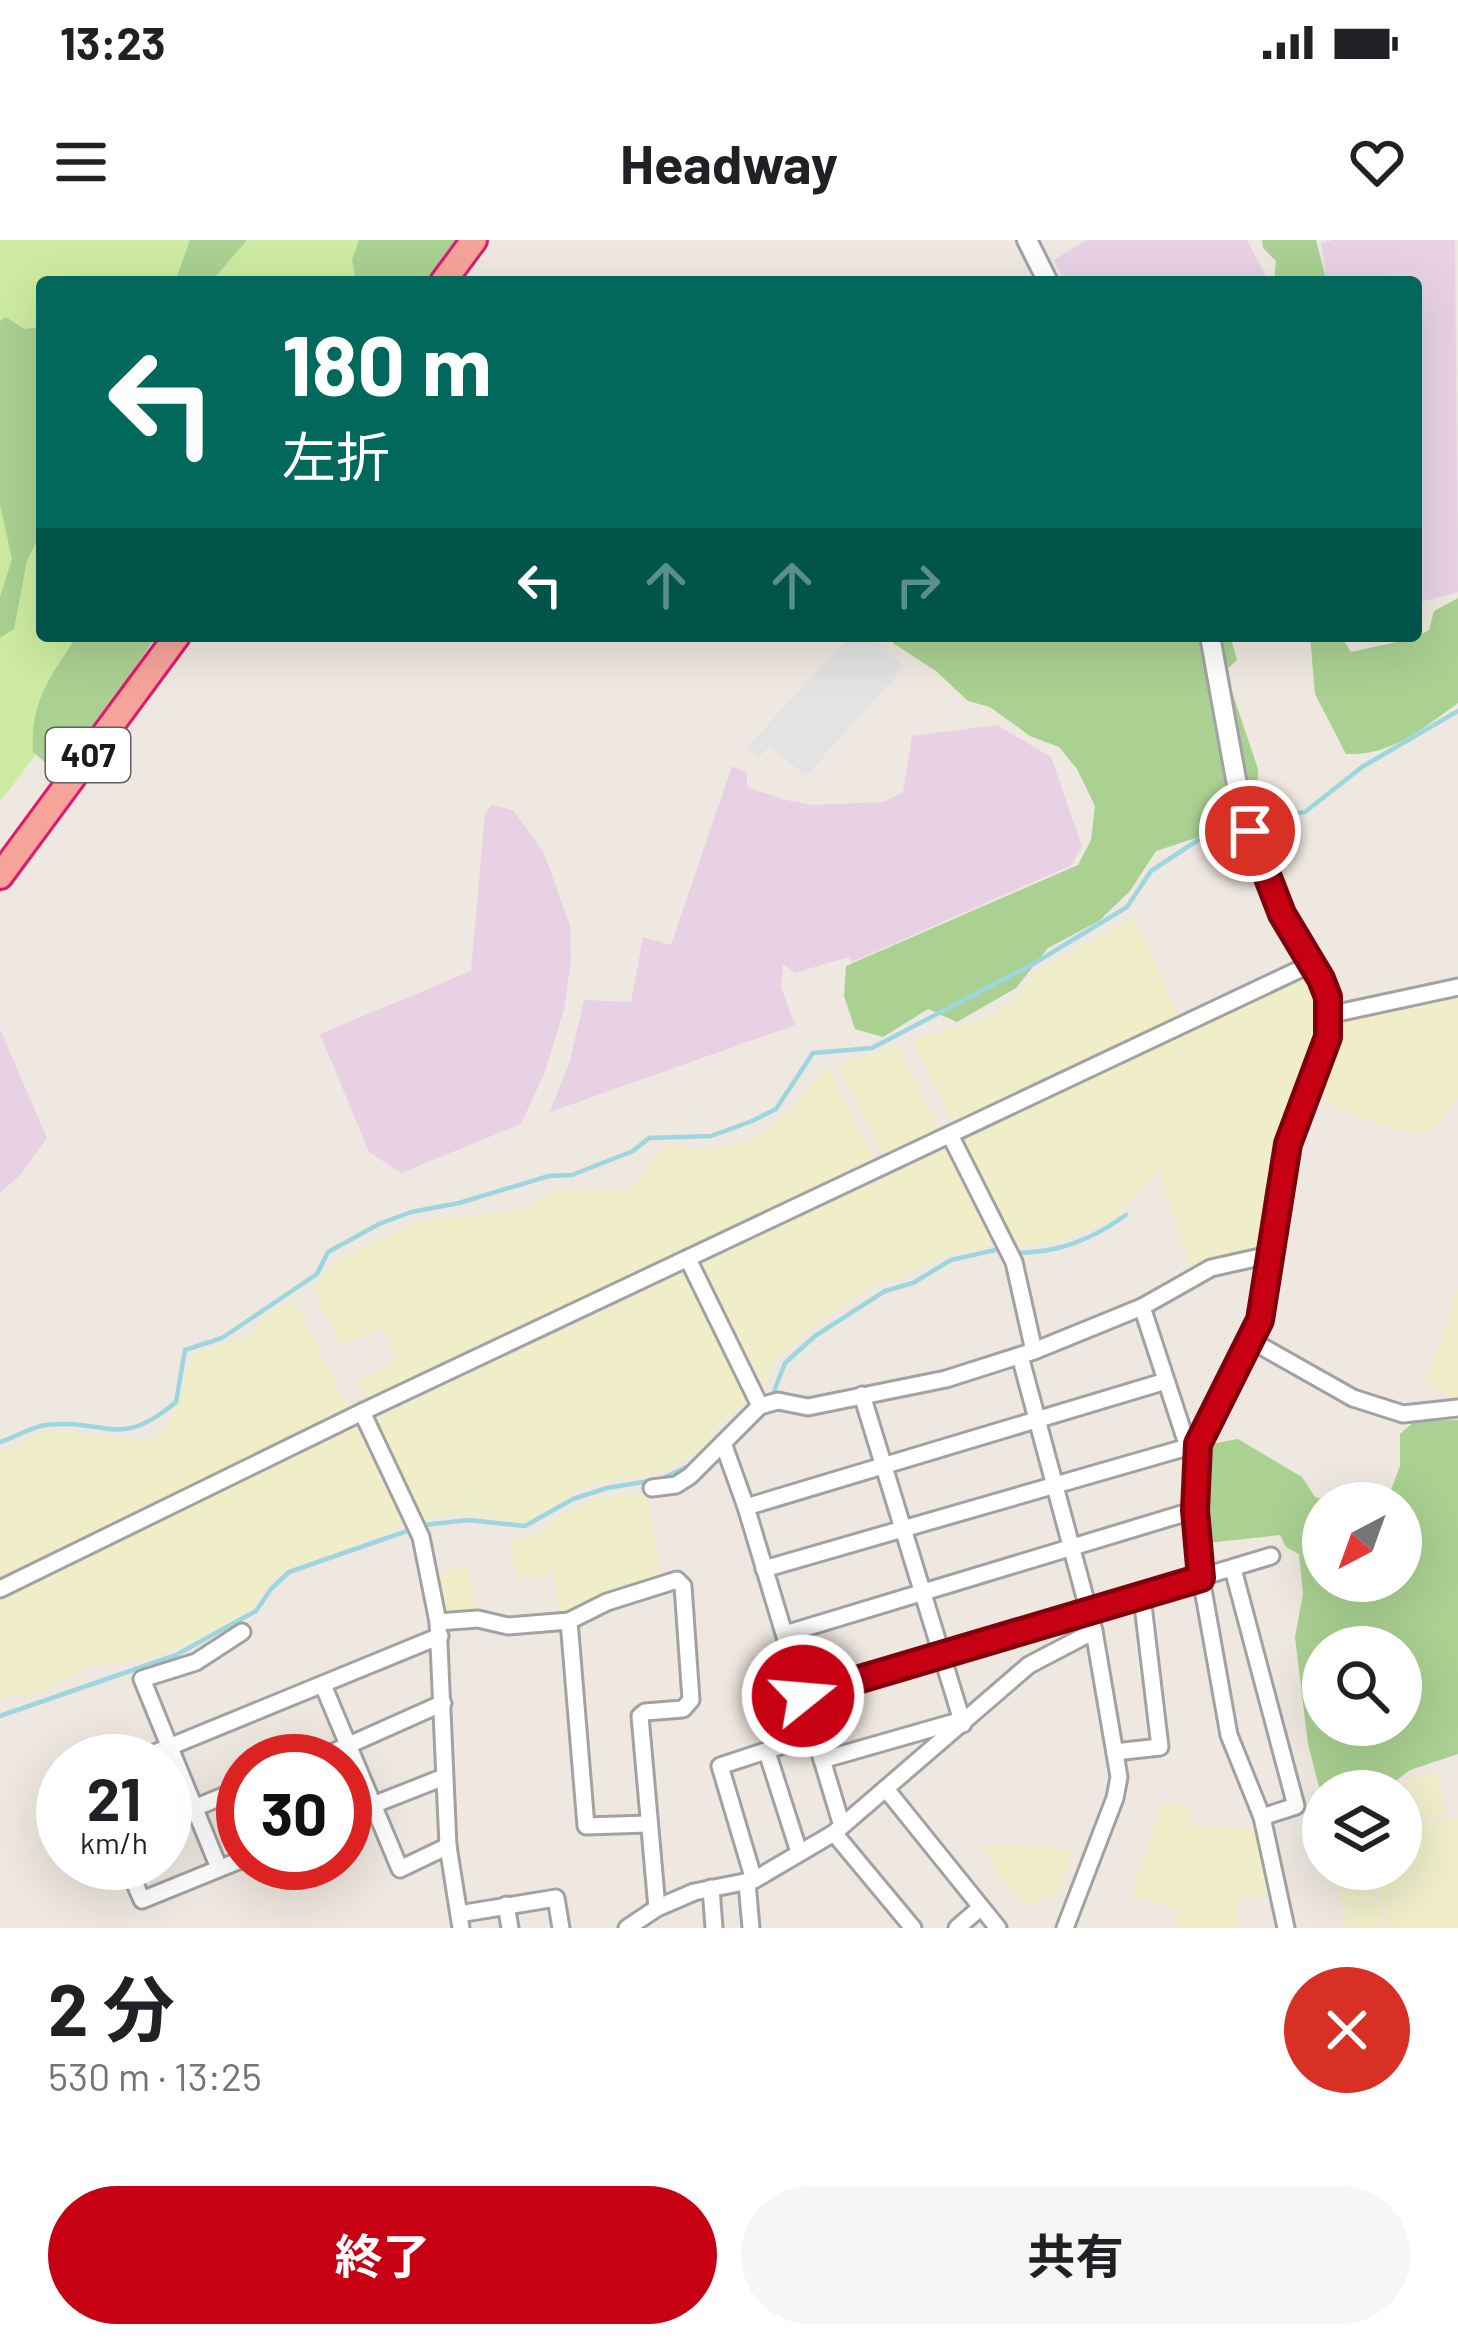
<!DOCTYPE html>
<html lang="ja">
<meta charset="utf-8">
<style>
body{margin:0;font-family:Barlow,"Noto Sans JP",sans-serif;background:#f6f6f6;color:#202124;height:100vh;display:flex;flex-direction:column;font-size:45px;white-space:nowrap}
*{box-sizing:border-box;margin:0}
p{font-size:39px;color:#757577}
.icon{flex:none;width:66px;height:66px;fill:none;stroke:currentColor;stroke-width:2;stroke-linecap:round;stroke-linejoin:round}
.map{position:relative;height:1688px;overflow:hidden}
.panel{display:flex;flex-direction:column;background:#fff;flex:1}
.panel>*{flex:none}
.banner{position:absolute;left:36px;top:36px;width:1386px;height:366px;border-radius:12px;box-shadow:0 12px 48px #0002;background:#00695c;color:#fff;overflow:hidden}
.needle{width:78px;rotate:221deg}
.fabs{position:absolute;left:1302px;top:1242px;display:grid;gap:24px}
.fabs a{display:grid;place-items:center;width:120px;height:120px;border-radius:50%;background:#fff;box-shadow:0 12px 48px #0002;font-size:60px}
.speed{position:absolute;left:36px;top:1494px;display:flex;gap:24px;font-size:60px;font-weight:700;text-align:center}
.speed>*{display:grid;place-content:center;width:156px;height:156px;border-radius:50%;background:#fff;box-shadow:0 12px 48px #0002;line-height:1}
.speed small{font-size:30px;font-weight:400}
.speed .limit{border:18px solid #d22;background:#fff;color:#111}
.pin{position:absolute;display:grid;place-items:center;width:102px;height:102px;color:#fff;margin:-51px;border:6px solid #fff;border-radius:50%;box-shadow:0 3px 12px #0007}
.me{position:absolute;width:132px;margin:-66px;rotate:73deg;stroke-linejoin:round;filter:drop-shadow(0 0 9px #0008)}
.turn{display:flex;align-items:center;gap:42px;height:252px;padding:0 48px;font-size:54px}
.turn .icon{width:156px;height:156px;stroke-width:2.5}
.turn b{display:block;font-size:84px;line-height:102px}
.lanes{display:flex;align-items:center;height:114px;padding:0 48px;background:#0003;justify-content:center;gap:60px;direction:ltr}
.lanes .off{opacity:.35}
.round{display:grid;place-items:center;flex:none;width:126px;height:126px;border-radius:63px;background:#f6f6f6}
.overview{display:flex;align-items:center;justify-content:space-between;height:204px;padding:0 48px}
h1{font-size:72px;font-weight:700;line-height:90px}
.button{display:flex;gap:24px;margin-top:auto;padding:24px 48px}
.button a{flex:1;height:138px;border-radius:72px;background:#c70013;color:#fff;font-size:48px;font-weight:700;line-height:138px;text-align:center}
.button a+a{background:#f6f6f6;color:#202124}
.status{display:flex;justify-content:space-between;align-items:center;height:84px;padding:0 60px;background:#fff;direction:ltr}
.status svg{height:33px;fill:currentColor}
header{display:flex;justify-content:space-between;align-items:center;height:156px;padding:0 48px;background:#fff;font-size:54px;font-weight:700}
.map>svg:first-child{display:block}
.industrial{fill:#e8d1e5}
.farmland{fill:#efeec9}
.grass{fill:#cdeca1}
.forest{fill:#aad092;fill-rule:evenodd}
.parking{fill:#e3e3e3}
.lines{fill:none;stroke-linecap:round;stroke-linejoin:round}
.stream{stroke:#9dd6df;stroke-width:4.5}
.minor-casing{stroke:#a2a2a2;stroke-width:21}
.tertiary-casing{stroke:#a2a2a2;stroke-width:24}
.trunk-casing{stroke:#e11870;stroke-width:30}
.minor{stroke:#fff;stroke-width:15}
.tertiary{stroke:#fff;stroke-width:18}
.trunk{stroke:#f6a49a;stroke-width:24}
.route-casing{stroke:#81000c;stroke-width:30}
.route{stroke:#c70013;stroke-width:21}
.labels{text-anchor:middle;stroke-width:12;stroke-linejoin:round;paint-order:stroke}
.shield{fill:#fff;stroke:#5f5f5f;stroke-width:3}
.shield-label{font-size:33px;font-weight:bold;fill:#1b1b1b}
</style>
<div class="status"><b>13:23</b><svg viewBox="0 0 49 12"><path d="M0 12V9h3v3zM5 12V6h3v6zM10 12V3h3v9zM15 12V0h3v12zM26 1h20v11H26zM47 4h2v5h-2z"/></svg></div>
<header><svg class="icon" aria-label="menu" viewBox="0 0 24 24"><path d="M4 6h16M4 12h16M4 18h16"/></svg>Headway<svg class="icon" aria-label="heart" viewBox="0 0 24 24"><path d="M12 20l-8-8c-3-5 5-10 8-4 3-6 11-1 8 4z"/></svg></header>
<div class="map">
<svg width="1458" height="1688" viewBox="0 0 1458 1688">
<rect width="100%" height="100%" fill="#eee8e0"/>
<g class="industrial">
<path d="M 1086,0 L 1247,0 L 1269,42 L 1065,42 L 1054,20 Z"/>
<path d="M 1334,0 L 1455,0 L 1458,352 L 1416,363 L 1416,42 L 1327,42 L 1321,3 Z"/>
<path d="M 997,485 L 1051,517 L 1082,606 L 1072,625 L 852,722 L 848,717 L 795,733 L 783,724 L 781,747 L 795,785 L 550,872 L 570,821 L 584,760 L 631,762 L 643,697 L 671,705 L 732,526 L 747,533 L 747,547 L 786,560 L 812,565 L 884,562 L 903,552 L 912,496 Z"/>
<path d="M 492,565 L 513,570 L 544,613 L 570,686 L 571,720 L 564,770 L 544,834 L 521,884 L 401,933 L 369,912 L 320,794 L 471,731 L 485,573 Z"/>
<path d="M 0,789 L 47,898 L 20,935 L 0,953 Z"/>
</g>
<g class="farmland">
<path d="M 1135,677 L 1178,777 L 954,884 L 913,801 L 990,776 L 1010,764 L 1035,732 Z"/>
<path d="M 1298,737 L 1309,744 L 1318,771 L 1318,792 L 1312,817 L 1274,913 L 1260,1009 L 1191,1028 L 1158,929 L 1117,977 L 1095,988 L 1051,1004 L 1011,1007 L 962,898 Z"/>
<path d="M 1458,758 L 1458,857 L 1432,890 L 1413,894 L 1372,882 L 1323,860 L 1344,781 Z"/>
<path d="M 896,804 L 939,891 L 883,915 L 838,826 Z"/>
<path d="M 827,825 L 875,921 L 368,1162 L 358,1141 L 398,1121 L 382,1088 L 342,1106 L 312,1050 L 337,1020 L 418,982 L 520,970 L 554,952 L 626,950 L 639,941 L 655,914 L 671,903 L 711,911 L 754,899 L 792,870 Z"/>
<path d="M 947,908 L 994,1005 L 938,1018 L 901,1039 L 877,1044 L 813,1086 L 778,1117 L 761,1151 L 700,1025 Z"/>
<path d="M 686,1032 L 747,1159 L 715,1190 L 700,1211 L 660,1233 L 589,1245 L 529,1280 L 520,1283 L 458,1273 L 422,1281 L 375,1186 L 377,1178 Z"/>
<path d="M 1458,1047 L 1458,1160 L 1455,1161 L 1424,1140 L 1443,1098 Z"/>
<path d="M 295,1061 L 350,1172 L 0,1337 L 0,1211 L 8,1211 L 44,1190 L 147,1201 L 165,1193 L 195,1112 L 252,1095 L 266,1072 Z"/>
<path d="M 357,1187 L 364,1189 L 408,1285 L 275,1336 L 253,1368 L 180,1409 L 131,1422 L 93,1425 L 37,1454 L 8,1455 L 0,1459 L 0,1358 Z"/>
<path d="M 646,1252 L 661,1336 L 560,1373 L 553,1332 L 517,1339 L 510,1304 L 516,1298 L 540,1294 L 561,1275 L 595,1259 Z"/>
<path d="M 468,1327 L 476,1370 L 445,1375 L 435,1333 Z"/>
<path d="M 1437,1532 L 1444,1575 L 1412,1579 L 1413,1605 L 1401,1606 L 1406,1539 Z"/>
<path d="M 1163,1563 L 1191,1566 L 1189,1585 L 1260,1589 L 1271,1656 L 1237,1656 L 1237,1688 L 1175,1688 L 1177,1670 L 1131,1654 Z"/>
<path d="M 1458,1578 L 1458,1688 L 1388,1688 L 1372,1629 L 1401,1629 L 1401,1611 L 1419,1609 L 1415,1582 Z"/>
<path d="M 1008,1604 L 1072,1610 L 1057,1659 L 1045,1654 L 1028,1668 L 1000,1637 L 982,1606 Z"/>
<path d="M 1332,1629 L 1369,1629 L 1384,1688 L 1347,1688 Z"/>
</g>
<path class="grass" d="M 0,0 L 428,0 L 396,42 L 42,42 L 42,396 L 126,396 L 0,562 Z"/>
<g class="forest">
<path d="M 190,0 L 247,0 L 211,42 L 175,42 Z"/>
<path d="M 359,0 L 459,0 L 431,42 L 356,42 L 352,20 Z"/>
<path d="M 1262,0 L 1316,0 L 1327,42 L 1274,42 L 1276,21 L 1263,8 Z"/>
<path d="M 6,77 L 24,89 L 42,87 L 42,292 L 27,320 L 14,389 L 0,398 L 0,357 L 12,319 L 0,265 L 0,81 Z"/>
<path d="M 1458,358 L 1458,463 C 1422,489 1391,516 1346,514 L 1315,454 L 1310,396 L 1341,396 L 1351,412 L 1415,398 L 1429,390 L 1434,371 Z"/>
<path d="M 77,396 L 156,396 L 75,518 L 55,531 L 33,512 C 30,461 51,436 77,396 Z"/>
<path d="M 900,396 L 1230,396 L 1237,420 L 1225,431 L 1258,529 L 1257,578 L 1156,611 L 1130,651 L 1099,681 L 1048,708 L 1016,748 L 957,782 L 928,769 L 883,797 L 855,789 L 844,756 L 846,726 L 1078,625 L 1091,600 L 1095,566 L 1077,529 L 1059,507 L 1030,496 L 990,467 L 968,461 L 936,431 L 893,403 Z"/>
<path d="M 1458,1180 L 1458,1514 L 1410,1530 L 1382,1551 L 1323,1551 L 1323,1562 L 1308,1504 L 1295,1397 L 1303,1354 L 1299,1314 L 1286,1307 L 1280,1295 L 1207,1303 L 1201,1262 L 1205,1205 L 1238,1199 L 1302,1237 L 1315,1257 L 1335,1263 L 1323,1263 L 1323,1341 L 1401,1341 L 1401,1263 L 1386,1263 L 1400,1226 L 1400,1194 L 1415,1181 ZM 1323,1407 L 1401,1407 L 1401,1485 L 1323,1485 Z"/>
</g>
<path class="parking" d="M 850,396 L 870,396 L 904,427 L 806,536 L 770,506 L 759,517 L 747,507 Z"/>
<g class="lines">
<g class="stream">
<path d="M 1249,579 L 1305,572 L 1362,527 L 1458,471"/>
<path d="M 1015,1013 C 1058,1013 1091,1000 1126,975"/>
<path d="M 768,1156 L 773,1154 L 785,1123 L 815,1096 L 885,1051 L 913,1043 L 951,1020 L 995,1010"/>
<path d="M 717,1199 L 739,1177"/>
<path d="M 0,1202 C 15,1198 30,1187 46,1185 C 106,1178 118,1211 176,1162 L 185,1110 L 222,1098 L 317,1034 L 328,1012 L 379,984 L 411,972 L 459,963 L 549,936 L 572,935 L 633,911 L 649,898 L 711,896 L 752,881 L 776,869 L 813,813 L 872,808 L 1033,724 L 1127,667 L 1151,631 L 1221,585 L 1239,581"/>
<path d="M 424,1285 L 469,1280 L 525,1286 L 573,1259 L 607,1248 L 661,1239 L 693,1224"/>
<path d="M 0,1476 L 176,1415 L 256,1371 L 271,1349 L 289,1332 L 410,1290"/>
</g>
<g class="minor-casing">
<g id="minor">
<path d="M 1328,775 L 1458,747"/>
<path d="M 950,895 L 1014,1022 L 1034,1111"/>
<path d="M 688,1019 L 760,1166"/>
<path d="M 1142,1067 L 1188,1207"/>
<path d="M 1020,1116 L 1094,1391 L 1119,1537 L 1115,1558 L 1065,1688"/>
<path d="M 862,1155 L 963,1484"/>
<path d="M 362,1172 L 421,1297 L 438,1382 L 448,1606 L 461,1688"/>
<path d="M 723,1203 L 746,1267 L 842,1586"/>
<path d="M 652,1248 L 676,1245 L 690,1236 L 760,1166 L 778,1161 L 808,1167 L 946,1139 L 1034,1111 L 1142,1067 L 1211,1028 L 1269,1015"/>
<path d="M 746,1267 L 1166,1141"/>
<path d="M 764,1329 L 1198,1204"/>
<path d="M 1233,1329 L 1296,1566 L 1262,1577"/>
<path d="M 0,1349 L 362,1172 L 1313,723"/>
<path d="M 569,1381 L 586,1586 L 648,1584"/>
<path d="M 438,1382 L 478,1379 L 508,1386 L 569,1381 L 607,1362 L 677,1340 L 683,1346 L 691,1460 L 683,1469 L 645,1472 L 640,1476 L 657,1668"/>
<path d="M 785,1394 L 1195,1270"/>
<path d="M 323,1445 L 400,1629 L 448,1606"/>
<path d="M 803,1457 L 1271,1316"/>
<path d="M 767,1512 L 799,1612"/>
<path d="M 1115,1512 L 1160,1507 L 1142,1357"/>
<path d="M 822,1520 L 962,1480"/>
<path d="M 135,1521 L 440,1396"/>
<path d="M 313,1521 L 443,1463"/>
<path d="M 886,1549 L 998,1688"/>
<path d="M 345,1576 L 444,1537"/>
<path d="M 165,1580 L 243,1548"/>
<path d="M 834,1593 L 913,1688"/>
<path d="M 126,1623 L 142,1660 L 243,1619"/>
<path d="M 219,1628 L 142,1439 L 196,1422 L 242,1392"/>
<path d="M 754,1640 L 720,1526 L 814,1495"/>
<path d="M 747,1643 L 751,1688"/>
<path d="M 711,1648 L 714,1688"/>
<path d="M 506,1665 L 510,1688"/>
<path d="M 459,1674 L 556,1658 L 561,1688"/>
<path d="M 627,1688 L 657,1668 L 694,1652 L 754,1640 L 834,1593 L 1029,1425 L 1094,1391"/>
<path d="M 957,1688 L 980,1668"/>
<path d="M 1286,1688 L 1262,1577 L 1229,1495 L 1201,1338 L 1195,1270 L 1198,1204 L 1252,1101 L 1353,1158 L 1403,1174 L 1458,1168"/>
</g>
</g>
<g class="tertiary-casing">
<g id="tertiary">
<path d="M 1027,0 L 1048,42"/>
<path d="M 1210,396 L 1241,567 L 1269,647 L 1328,757 L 1328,797 L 1288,904 L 1277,952 L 1264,1061 L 1252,1101"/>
</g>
</g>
<g class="trunk-casing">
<g id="trunk">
<path d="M 443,42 L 474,0"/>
<path d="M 0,636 L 177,396"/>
</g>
</g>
<use href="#minor" class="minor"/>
<use href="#tertiary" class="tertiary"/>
<use href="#trunk" class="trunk"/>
</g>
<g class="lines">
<g class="route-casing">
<path id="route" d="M 803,1456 L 1201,1338 L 1195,1270 L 1198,1204 L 1260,1080 L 1288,904 L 1328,797 L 1328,757 L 1321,739 L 1282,674 L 1250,591"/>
</g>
<use href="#route" class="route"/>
</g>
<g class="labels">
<rect class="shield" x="46" y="488" width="84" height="54" rx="9"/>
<g class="shield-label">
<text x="88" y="527">407</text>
</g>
</g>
</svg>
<div class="fabs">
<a><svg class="needle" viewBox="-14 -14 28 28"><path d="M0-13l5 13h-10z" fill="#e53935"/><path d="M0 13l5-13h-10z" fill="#757577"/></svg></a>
<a><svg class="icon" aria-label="search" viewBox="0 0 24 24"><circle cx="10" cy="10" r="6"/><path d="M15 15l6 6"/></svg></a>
<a><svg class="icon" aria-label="layers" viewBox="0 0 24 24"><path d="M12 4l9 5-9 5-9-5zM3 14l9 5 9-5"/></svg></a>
</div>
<div class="speed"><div>21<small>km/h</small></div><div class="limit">30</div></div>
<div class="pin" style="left:1250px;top:591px;background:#d93025"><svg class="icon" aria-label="arrive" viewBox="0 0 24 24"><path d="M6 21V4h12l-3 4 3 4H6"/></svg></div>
<svg class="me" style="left:803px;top:1456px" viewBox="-20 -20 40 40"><circle r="17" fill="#c70013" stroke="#fff" stroke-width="3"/><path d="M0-11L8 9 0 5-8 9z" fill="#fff"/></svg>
<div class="banner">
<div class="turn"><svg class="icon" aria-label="left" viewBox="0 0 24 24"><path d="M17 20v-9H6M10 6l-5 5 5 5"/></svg><div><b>180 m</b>左折</div></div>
<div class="lanes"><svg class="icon" aria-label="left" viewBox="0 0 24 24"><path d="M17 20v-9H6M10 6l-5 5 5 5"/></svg><svg class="icon off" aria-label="ahead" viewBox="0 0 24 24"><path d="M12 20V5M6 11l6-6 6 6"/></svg><svg class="icon off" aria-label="ahead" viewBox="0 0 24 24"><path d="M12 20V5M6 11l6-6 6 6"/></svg><svg class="icon off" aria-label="right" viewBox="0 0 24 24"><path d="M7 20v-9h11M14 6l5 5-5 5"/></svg></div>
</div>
</div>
<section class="panel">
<div class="overview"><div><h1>2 分</h1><p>530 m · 13:25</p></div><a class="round" style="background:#d93025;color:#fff"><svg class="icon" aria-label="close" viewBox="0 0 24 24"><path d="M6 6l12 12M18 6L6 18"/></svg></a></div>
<div class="button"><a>終了</a><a>共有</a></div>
</section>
